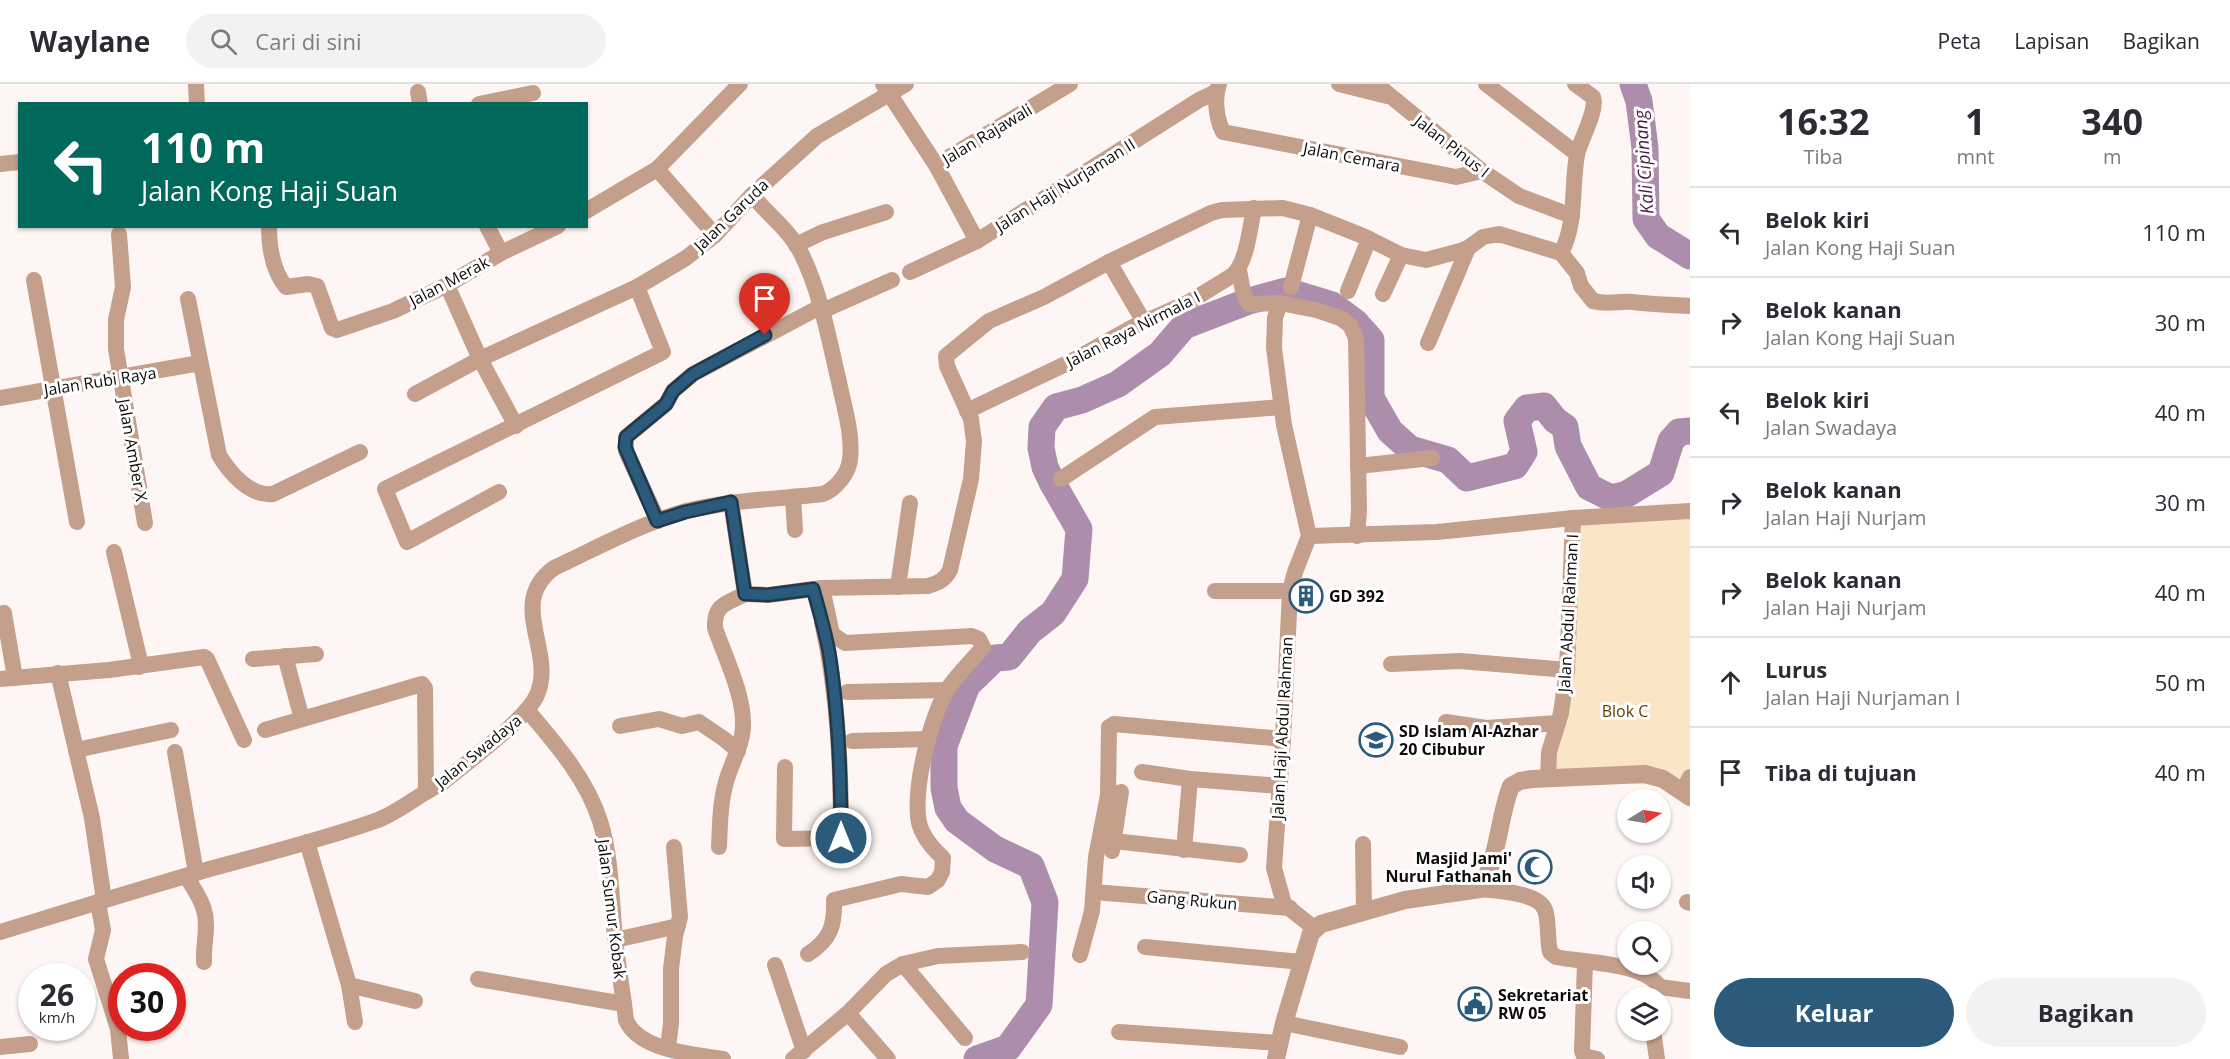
<!DOCTYPE html>
<html lang="id">
<style>
body{margin:0;font-family:"Open Sans",sans-serif;background:#f2f2f3;color:#2b2b33;height:100vh;display:flex;flex-direction:column;font-size:22px;white-space:nowrap}
*{box-sizing:border-box;margin:0}
p{font-size:20px;color:#7c7c81}
.icon{flex:none;width:33px;height:33px;fill:none;stroke:currentColor;stroke-width:2;stroke-linecap:round;stroke-linejoin:round}
.map{position:relative;flex:1;overflow:hidden}
.details{display:flex;flex-direction:column;background:#fff;width:540px}
.details>*{flex:none}
.top-card{position:absolute;left:18px;top:18px;width:570px;height:126px;border-radius:0px;box-shadow:0 2px 4px #0004;background:#00695c;color:#fff;overflow:hidden}
.needle{width:39px;rotate:79deg}
.controls{position:absolute;left:1617px;top:705px;display:grid;gap:12px}
.controls a{display:grid;place-items:center;width:54px;height:54px;border-radius:50%;background:#fff;box-shadow:0 2px 4px #0004;font-size:30px}
.speed{position:absolute;left:18px;top:879px;display:flex;gap:12px;font-size:30px;font-weight:700;text-align:center}
.speed>*{display:grid;place-content:center;width:78px;height:78px;border-radius:50%;background:#fff;box-shadow:0 2px 4px #0004;line-height:1}
.speed small{font-size:15px;font-weight:400}
.speed .limit{border:9px solid #d22;background:#fff;color:#111}
.pin{position:absolute;display:grid;place-items:center;width:51px;height:51px;color:#fff;margin:-62px -26px;border-radius:50% 50% 50% 0;rotate:-45deg;box-shadow:0 0 6px #0007}
.pin .icon{rotate:45deg}
.me{position:absolute;width:66px;margin:-33px;rotate:0deg;stroke-linejoin:round;filter:drop-shadow(0 0 4px #0008)}
.turn{display:flex;align-items:center;gap:21px;height:126px;padding:0 24px;font-size:27px}
.turn .icon{width:78px;height:78px;stroke-width:2.5}
.turn b{display:block;font-size:42px;line-height:51px}
.eta{display:flex;justify-content:space-evenly;align-items:center;height:102px;text-align:center}
.eta b{font-size:36px;font-weight:700;line-height:42px}
.action{display:flex;gap:12px;margin-top:auto;padding:12px 24px}
.action a{flex:1;height:69px;border-radius:36px;background:#2c5a7a;color:#fff;font-size:24px;font-weight:700;line-height:69px;text-align:center}
.action a+a{background:#f2f2f3;color:#2b2b33}
ul{padding:0;list-style:none}
li{display:flex;align-items:center;gap:18px;height:90px;padding:0 24px;border-top:2px solid #e1e1e2}
li div{flex:1}
li b{display:block;font-size:22px}
li em{font-style:normal}
header{display:flex;align-items:center;gap:36px;box-sizing:border-box;height:84px;padding:0 30px;background:#fff;border-bottom:2px solid #e1e1e2}
header strong{font-size:28px}
nav{display:flex;gap:33px;margin-inline-start:auto;font-size:21px}
.search{width:420px;height:54px;background:#f2f2f3;display:flex;align-items:center;gap:15px;box-sizing:border-box;padding:0 21px;border-radius:33px;color:#7c7c81;font-size:22px}
main{display:flex;flex:1;min-height:0}
.map>svg:first-child{display:block}
.green{fill:#fae6c6}
.lines{fill:none;stroke-linecap:round;stroke-linejoin:round}
.river{stroke:#ac8eac;stroke-width:27}
.minor{stroke:#c49f8b;stroke-width:16}
.tertiary{stroke:#c49f8b;stroke-width:18}
.route-casing{stroke:#1d3a4f;stroke-width:15}
.route{stroke:#2c5a7a;stroke-width:10}
.labels{text-anchor:middle;stroke-width:6;stroke-linejoin:round;paint-order:stroke}
.street-label{font-size:16px;fill:#0e0a0a;stroke:#fff}
.poi-label{font-size:16px;font-weight:bold;fill:#0e0a0a;stroke:#fff;text-anchor:start}
.park-label{font-size:16px;fill:#624300;stroke:#fff}
.water-label{font-size:18px;font-style:italic;fill:#451e47;stroke:#fff}
</style>
<header>
<strong>Waylane</strong>
<div class="search"><svg class="icon" aria-label="search" viewBox="0 0 24 24"><circle cx="10" cy="10" r="6"/><path d="M15 15l6 6"/></svg>Cari di sini</div>
<nav><a>Peta</a><a>Lapisan</a><a>Bagikan</a></nav>
</header>
<main>
<div class="map">
<svg width="1690" height="975" viewBox="0 0 1690 975">
<rect width="100%" height="100%" fill="#fef6f5"/>
<path class="green" d="M 1690,425 L 1690,680 L 1684,703 L 1548,694 L 1567,586 L 1573,434 Z"/>
<g class="lines">
<g class="river">
<path d="M 1633,0 L 1639,17 L 1645,64 L 1646,135 L 1658,152 L 1690,172"/>
<path d="M 977,975 L 1008,964 L 1039,921 L 1045,818 L 1031,782 L 995,765 L 957,737 L 948,724 L 944,704 L 944,662 L 967,601 L 995,574 L 1009,573 L 1030,547 L 1053,529 L 1075,495 L 1079,445 L 1052,398 L 1045,383 L 1041,364 L 1042,343 L 1056,323 L 1082,316 L 1118,300 L 1160,270 L 1184,242 L 1249,217 L 1286,207 L 1332,221 L 1355,238 L 1371,256 L 1371,314 L 1390,347 L 1410,365 L 1448,376 L 1467,394 L 1515,382 L 1524,368 L 1517,337 L 1527,324 L 1544,322 L 1555,336 L 1565,343 L 1568,362 L 1589,403 L 1611,414 L 1627,410 L 1661,389 L 1671,357 L 1679,348 L 1690,347"/>
</g>
<g class="minor">
<path d="M 196,0 L 197,20"/>
<path d="M 883,0 L 936,81 L 977,157"/>
<path d="M 1219,0 C 1214,14 1216,34 1223,48 L 1446,91 L 1456,93 L 1482,87"/>
<path d="M 1339,0 L 1387,12"/>
<path d="M 1376,0 L 1482,87 L 1519,112 L 1572,132"/>
<path d="M 1486,0 L 1577,70"/>
<path d="M 418,8 L 420,20"/>
<path d="M 479,20 L 533,9"/>
<path d="M 0,80 L 20,78"/>
<path d="M 936,81 L 1070,0"/>
<path d="M 657,85 L 715,151"/>
<path d="M 586,127 L 657,85 L 740,0"/>
<path d="M 269,142 C 269,164 272,186 286,203 L 308,200 L 317,202 L 332,244 L 337,246 L 393,227 L 447,201 L 501,169 L 558,142"/>
<path d="M 487,142 L 501,169"/>
<path d="M 119,150 L 123,203 L 116,236 L 116,265 L 145,439"/>
<path d="M 796,161 L 823,148 L 886,128"/>
<path d="M 1561,169 C 1577,139 1571,104 1577,71 C 1580,56 1598,26 1593,13 L 1575,0"/>
<path d="M 1561,169 L 1577,189 L 1581,202 L 1593,217 C 1607,221 1618,217 1632,218 C 1651,220 1671,221 1690,222"/>
<path d="M 1109,178 L 1144,238"/>
<path d="M 1239,186 L 1243,208 L 1249,220 L 1280,219 L 1316,226 L 1343,235 L 1350,241 L 1356,254 L 1359,427 L 1357,452"/>
<path d="M 910,188 L 977,157 L 1199,16 L 1216,8"/>
<path d="M 34,196 L 77,438"/>
<path d="M 447,201 L 480,275 L 516,342"/>
<path d="M 1291,203 L 1310,131"/>
<path d="M 1348,207 L 1369,155"/>
<path d="M 1383,210 L 1401,171"/>
<path d="M 188,215 L 219,371 C 229,388 250,413 273,410 L 360,368"/>
<path d="M 1280,219 L 1275,234 L 1274,264 L 1284,341 L 1309,452 L 1295,488 L 1290,507 L 1283,655 L 1274,784 L 1284,820 L 1314,844"/>
<path d="M 822,227 L 892,196"/>
<path d="M 1428,259 L 1468,164"/>
<path d="M 415,310 L 480,275 L 637,203 L 686,174 L 715,151 L 752,111 L 817,52 L 906,0"/>
<path d="M 0,314 L 200,279"/>
<path d="M 967,327 L 1072,277 L 1133,243 L 1189,218 L 1233,191 C 1247,178 1250,143 1254,124"/>
<path d="M 1358,382 L 1432,374"/>
<path d="M 1061,395 L 1155,333 L 1282,323"/>
<path d="M 499,408 L 407,458 L 385,405 L 663,268 L 637,203"/>
<path d="M 793,413 L 795,446"/>
<path d="M 731,418 L 745,510 L 768,511 L 822,504 L 928,502 C 938,499 945,496 950,486 L 971,395 L 974,357 L 971,335 L 947,282 L 946,272 L 989,237 L 1044,213 L 1109,178 L 1211,129 L 1222,126 L 1283,124 L 1310,131 L 1363,152 L 1401,171 L 1426,176 L 1460,167 L 1468,164 L 1483,153 L 1499,150 L 1561,169"/>
<path d="M 658,437 L 626,367 L 626,353 L 666,320 L 673,307 L 693,290 L 820,223"/>
<path d="M 1309,452 L 1437,448 L 1573,434 L 1690,427"/>
<path d="M 114,468 L 139,573 L 139,583"/>
<path d="M 898,503 L 910,419"/>
<path d="M 1215,507 L 1290,507"/>
<path d="M 4,529 L 15,594"/>
<path d="M 285,572 L 302,635"/>
<path d="M 253,575 L 316,570"/>
<path d="M 1391,580 L 1460,577 L 1567,586"/>
<path d="M 58,589 L 92,734 L 104,816"/>
<path d="M 0,595 L 109,586 L 204,573 L 207,575 L 244,656"/>
<path d="M 847,608 L 947,606"/>
<path d="M 528,627 C 556,660 586,694 600,737 C 612,775 611,815 615,854 C 618,882 623,909 626,936 C 639,967 694,970 723,975"/>
<path d="M 1446,638 L 1486,644 L 1558,639"/>
<path d="M 620,642 L 659,635 L 682,642 L 699,638 L 724,655 L 738,667"/>
<path d="M 265,646 L 422,600 L 425,604 L 426,707"/>
<path d="M 852,657 L 928,655"/>
<path d="M 76,666 L 171,646"/>
<path d="M 175,668 L 196,789"/>
<path d="M 785,683 L 784,755 L 841,754 C 841,681 838,609 822,538"/>
<path d="M 1142,688 L 1190,695 L 1280,702"/>
<path d="M 1548,694 L 1549,668 L 1561,629 L 1567,586 L 1573,434"/>
<path d="M 1683,707 L 1690,693"/>
<path d="M 1114,757 L 1240,771"/>
<path d="M 307,758 L 349,901 L 355,938"/>
<path d="M 1363,760 L 1364,826"/>
<path d="M 719,763 C 720,741 720,719 726,698 C 731,679 743,661 743,641 C 744,611 725,573 715,544 C 714,520 726,520 745,510"/>
<path d="M 1184,766 L 1190,695"/>
<path d="M 1112,767 L 1121,708"/>
<path d="M 186,792 C 192,802 201,814 204,826 C 209,842 203,861 204,878"/>
<path d="M 1480,805 C 1497,807 1538,808 1545,826 C 1549,836 1547,855 1550,868 L 1556,873 C 1585,879 1642,878 1660,903"/>
<path d="M 1094,808 L 1290,824"/>
<path d="M 98,818 L 103,846 L 96,875 L 118,945 L 121,975"/>
<path d="M 1687,818 L 1690,819"/>
<path d="M 0,848 C 69,827 137,806 206,786 C 264,770 322,756 378,736 C 401,727 419,710 441,700 C 466,679 523,638 536,613 C 558,569 505,520 554,484 C 597,464 640,440 686,427 C 731,416 778,415 823,410 C 836,405 849,389 850,375 C 853,350 844,323 839,298 C 829,256 821,210 802,171 C 791,147 768,131 752,111"/>
<path d="M 615,856 L 678,842"/>
<path d="M 1145,863 L 1302,878"/>
<path d="M 808,870 C 830,856 835,842 834,816 L 901,800 L 928,803 L 938,796 L 942,788 L 943,774 C 931,763 919,749 918,732 C 915,698 930,636 947,606 C 956,591 972,577 983,563 L 979,555 L 972,552 L 845,559 L 832,550 L 822,504"/>
<path d="M 1080,871 L 1092,827 L 1096,773 L 1108,711 L 1109,643 L 1114,640 L 1283,655"/>
<path d="M 1585,879 L 1582,967 L 1584,972 L 1597,975"/>
<path d="M 903,880 L 965,954"/>
<path d="M 775,881 L 804,967"/>
<path d="M 478,895 L 624,920"/>
<path d="M 349,901 L 415,917"/>
<path d="M 1660,903 L 1690,907"/>
<path d="M 848,929 L 888,975"/>
<path d="M 1284,939 L 1400,963"/>
<path d="M 1653,946 L 1657,975"/>
<path d="M 1119,948 L 1279,959"/>
<path d="M 0,963 L 30,960"/>
<path d="M 668,964 L 671,939 L 671,885 L 675,852 L 680,833 L 674,763"/>
<path d="M 793,975 L 848,929 L 886,890 L 903,880 L 938,872 L 1022,868"/>
</g>
<path class="tertiary" d="M 1276,975 L 1284,939 L 1311,849 L 1321,840 L 1405,816 L 1480,805 C 1499,774 1498,735 1511,702 L 1520,697 L 1532,695 L 1645,690 L 1663,695 L 1690,713"/>
</g>
<g class="lines">
<g class="route-casing">
<path id="route" d="M 765,251 L 693,290 L 673,307 L 666,320 L 626,353 L 625,363 L 657,437 L 685,428 L 731,418 L 745,510 L 768,511 L 813,505 C 819,526 825,547 829,568 C 839,630 841,692 841,754"/>
</g>
<use href="#route" class="route"/>
</g>
<defs>
<g id="building-ring" transform="scale(1.725)"><circle r="9.5" fill="#fff" stroke="#2c5a7a" stroke-width="1.5"/><path d="M-4-6H4V6H1V3H-1V6H-4ZM-2.5-4.3h1.7v1.8h-1.7ZM.8-4.3h1.7v1.8H.8ZM-2.5-1h1.7V.8h-1.7ZM.8-1h1.7V.8H.8Z" fill="#2c5a7a"/></g>
<g id="school-ring" transform="scale(1.725)"><circle r="9.5" fill="#fff" stroke="#2c5a7a" stroke-width="1.5"/><path d="M0-5L7-2L0 1L-7-2ZM-4 1L0 2.5L4 1V4Q0 6-4 4Z" fill="#2c5a7a"/></g>
<g id="mosque-ring" transform="scale(1.725)"><circle r="9.5" fill="#fff" stroke="#2c5a7a" stroke-width="1.5"/><path d="M3.5-4.9A6 6 0 1 0 3.5 4.9A5 5 0 1 1 3.5-4.9Z" fill="#2c5a7a"/></g>
<g id="civic-ring" transform="scale(1.725)"><circle r="9.5" fill="#fff" stroke="#2c5a7a" stroke-width="1.5"/><path d="M-.6-6.5H3V-4.5H.6V-3L4-1V1h2V6H-6V1h2V-1L-.6-3ZM-1.2 2.5V6h2.4V2.5Z" fill="#2c5a7a"/></g>
</defs>
<g fill-rule="evenodd">
<use href="#building-ring" x="1306" y="512"/>
<use href="#school-ring" x="1376" y="656"/>
<use href="#mosque-ring" x="1535" y="783"/>
<use href="#civic-ring" x="1475" y="920"/>
</g>
<g class="labels">
<g class="street-label">
<text transform="translate(987 50) rotate(-31)" y="6">Jalan Rajawali</text>
<text transform="translate(1452 62) rotate(38)" y="6">Jalan Pinus I</text>
<text transform="translate(1352 73) rotate(11)" y="6">Jalan Cemara</text>
<text transform="translate(1065 101) rotate(-32)" y="6">Jalan Haji Nurjaman II</text>
<text transform="translate(731 131) rotate(-44)" y="6">Jalan Garuda</text>
<text transform="translate(449 197) rotate(-28)" y="6">Jalan Merak</text>
<text transform="translate(1133 245) rotate(-27)" y="6">Jalan Raya Nirmala I</text>
<text transform="translate(100 297) rotate(-9)" y="6">Jalan Rubi Raya</text>
<text transform="translate(133 366) rotate(80)" y="6">Jalan Amber X</text>
<text transform="translate(1568 529) rotate(-87)" y="6">Jalan Abdul Rahman I</text>
<text transform="translate(1282 644) rotate(-87)" y="6">Jalan Haji Abdul Rahman</text>
<text transform="translate(478 667) rotate(-39)" y="6">Jalan Swadaya</text>
<text transform="translate(1192 816) rotate(5)" y="6">Gang Rukun</text>
<text transform="translate(612 825) rotate(83)" y="6">Jalan Sumur Kobak</text>
</g>
<g class="poi-label">
<text x="1329" y="518">GD 392</text>
<text x="1399" y="653">SD Islam Al-Azhar<tspan x="1399" dy="18">20 Cibubur</tspan></text>
<text x="1512" y="780" text-anchor="end">Masjid Jami'<tspan x="1512" dy="18">Nurul Fathanah</tspan></text>
<text x="1498" y="917">Sekretariat<tspan x="1498" dy="18">RW 05</tspan></text>
</g>
<g class="park-label">
<text x="1625" y="633">Blok C</text>
</g>
<g class="water-label">
<text transform="translate(1644 78) rotate(-94)" y="6">Kali Cipinang</text>
</g>
</g>
</svg>
<div class="controls">
<a><svg class="needle" viewBox="-14 -14 28 28"><path d="M0-13l5 13h-10z" fill="#e53935"/><path d="M0 13l5-13h-10z" fill="#7c7c81"/></svg></a>
<a><svg class="icon" aria-label="sound" viewBox="0 0 24 24"><path d="M4 9h4l5-4v14l-5-4H4zM17 9q2 3 0 6"/></svg></a>
<a><svg class="icon" aria-label="search" viewBox="0 0 24 24"><circle cx="10" cy="10" r="6"/><path d="M15 15l6 6"/></svg></a>
<a><svg class="icon" aria-label="layers" viewBox="0 0 24 24"><path d="M12 4l9 5-9 5-9-5zM3 14l9 5 9-5"/></svg></a>
</div>
<div class="speed"><div>26<small>km/h</small></div><div class="limit">30</div></div>
<div class="pin" style="left:765px;top:251px;background:#d93025"><svg class="icon" aria-label="arrive" viewBox="0 0 24 24"><path d="M6 21V4h12l-3 4 3 4H6"/></svg></div>
<svg class="me" style="left:841px;top:754px" viewBox="-20 -20 40 40"><circle r="17" fill="#2c5a7a" stroke="#fff" stroke-width="3"/><path d="M0-11L8 9 0 5-8 9z" fill="#fff"/></svg>
<div class="top-card">
<div class="turn"><svg class="icon" aria-label="left" viewBox="0 0 24 24"><path d="M17 20v-9H6M10 6l-5 5 5 5"/></svg><div><b>110 m</b>Jalan Kong Haji Suan</div></div>
</div>
</div>
<section class="details">
<div class="eta">
<div><b>16:32</b><p>Tiba</p></div>
<div><b>1</b><p>mnt</p></div>
<div><b>340</b><p>m</p></div>
</div>
<ul>
<li><svg class="icon" aria-label="left" viewBox="0 0 24 24"><path d="M17 20v-9H6M10 6l-5 5 5 5"/></svg><div><b>Belok kiri</b><p>Jalan Kong Haji Suan</p></div><em>110 m</em></li>
<li><svg class="icon" aria-label="right" viewBox="0 0 24 24"><path d="M7 20v-9h11M14 6l5 5-5 5"/></svg><div><b>Belok kanan</b><p>Jalan Kong Haji Suan</p></div><em>30 m</em></li>
<li><svg class="icon" aria-label="left" viewBox="0 0 24 24"><path d="M17 20v-9H6M10 6l-5 5 5 5"/></svg><div><b>Belok kiri</b><p>Jalan Swadaya</p></div><em>40 m</em></li>
<li><svg class="icon" aria-label="right" viewBox="0 0 24 24"><path d="M7 20v-9h11M14 6l5 5-5 5"/></svg><div><b>Belok kanan</b><p>Jalan Haji Nurjam</p></div><em>30 m</em></li>
<li><svg class="icon" aria-label="right" viewBox="0 0 24 24"><path d="M7 20v-9h11M14 6l5 5-5 5"/></svg><div><b>Belok kanan</b><p>Jalan Haji Nurjam</p></div><em>40 m</em></li>
<li><svg class="icon" aria-label="ahead" viewBox="0 0 24 24"><path d="M12 20V5M6 11l6-6 6 6"/></svg><div><b>Lurus</b><p>Jalan Haji Nurjaman I</p></div><em>50 m</em></li>
<li><svg class="icon" aria-label="arrive" viewBox="0 0 24 24"><path d="M6 21V4h12l-3 4 3 4H6"/></svg><div><b>Tiba di tujuan</b></div><em>40 m</em></li>
</ul>
<div class="action"><a>Keluar</a><a>Bagikan</a></div>
</section>
</main>
